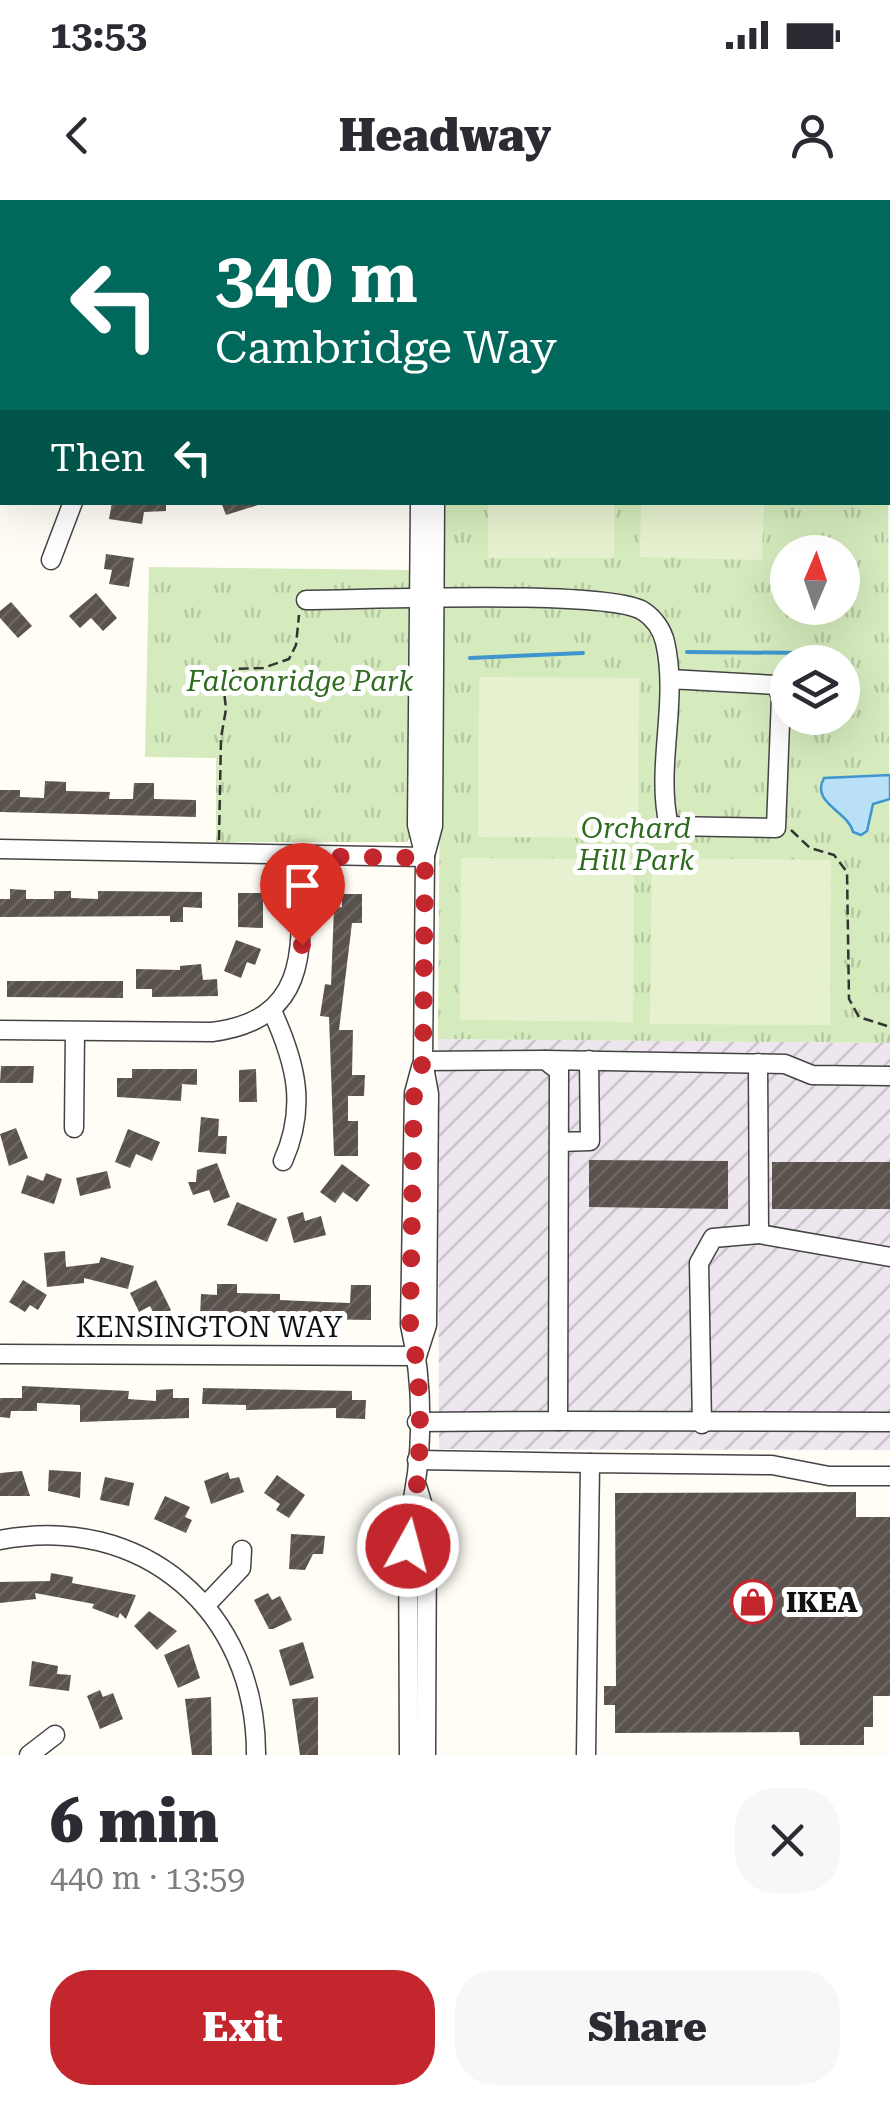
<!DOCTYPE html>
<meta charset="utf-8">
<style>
body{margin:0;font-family:"Roboto Serif",serif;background:#f7f7f7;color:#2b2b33;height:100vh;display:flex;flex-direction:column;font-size:38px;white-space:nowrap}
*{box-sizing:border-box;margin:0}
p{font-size:32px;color:#7c7c81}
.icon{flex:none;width:55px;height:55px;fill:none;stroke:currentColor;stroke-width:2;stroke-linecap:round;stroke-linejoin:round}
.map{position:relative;height:1555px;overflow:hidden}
.panel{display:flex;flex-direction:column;background:#fff;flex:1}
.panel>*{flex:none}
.banner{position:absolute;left:0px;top:0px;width:890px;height:305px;box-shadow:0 10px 40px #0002;background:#00695c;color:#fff;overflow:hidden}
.needle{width:65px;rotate:2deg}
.controls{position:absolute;left:770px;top:335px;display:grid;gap:20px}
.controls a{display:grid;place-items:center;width:90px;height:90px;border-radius:50%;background:#fff;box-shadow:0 10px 40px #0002;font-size:50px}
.pin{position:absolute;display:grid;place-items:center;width:85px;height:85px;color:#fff;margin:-102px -42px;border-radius:50% 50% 50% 0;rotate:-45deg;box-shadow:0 0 10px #0007}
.pin .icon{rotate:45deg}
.me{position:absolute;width:110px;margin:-55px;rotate:7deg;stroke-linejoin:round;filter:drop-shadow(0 0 8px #0008)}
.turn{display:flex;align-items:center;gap:35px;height:210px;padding:0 50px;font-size:45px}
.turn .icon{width:130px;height:130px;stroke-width:2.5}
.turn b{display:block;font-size:70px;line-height:85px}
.then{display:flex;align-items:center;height:95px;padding:0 50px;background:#0003;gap:20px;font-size:38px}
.round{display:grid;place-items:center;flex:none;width:105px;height:105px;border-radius:40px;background:#f7f7f7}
.overview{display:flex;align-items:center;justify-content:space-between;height:170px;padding:0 50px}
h1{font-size:60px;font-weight:800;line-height:75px}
.cta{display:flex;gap:20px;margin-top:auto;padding:20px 50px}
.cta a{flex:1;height:115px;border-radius:40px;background:#c4262e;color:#fff;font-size:40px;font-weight:800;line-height:115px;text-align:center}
.cta a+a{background:#f7f7f7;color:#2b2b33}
.status{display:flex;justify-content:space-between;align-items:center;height:70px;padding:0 50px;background:#fff;direction:ltr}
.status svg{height:28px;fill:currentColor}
header{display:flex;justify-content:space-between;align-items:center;height:130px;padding:0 50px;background:#fff;font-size:45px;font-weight:800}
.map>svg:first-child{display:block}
.industrial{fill:url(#industrial-furrows)}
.grass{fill:url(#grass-tufts);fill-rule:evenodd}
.pitch{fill:#e6f2cf}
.water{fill:#b9e0f7;stroke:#3f96cf;stroke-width:2.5}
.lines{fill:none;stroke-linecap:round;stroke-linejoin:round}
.stream{stroke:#3f96cf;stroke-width:4}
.building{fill:url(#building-hatch)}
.minor-casing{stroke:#444;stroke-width:21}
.path{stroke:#333;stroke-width:2.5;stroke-dasharray:10 5;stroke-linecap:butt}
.minor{stroke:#fff;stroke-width:18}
.route{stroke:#c4262e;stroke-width:18;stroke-dasharray:0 32.4}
.labels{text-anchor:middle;stroke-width:10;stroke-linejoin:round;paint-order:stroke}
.park-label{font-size:28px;font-style:italic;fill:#2f6b1f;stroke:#fff}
.street-label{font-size:28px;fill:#111;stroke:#fff}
.poi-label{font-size:28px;font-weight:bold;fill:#111;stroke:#fff;text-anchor:start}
</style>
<div class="status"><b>13:53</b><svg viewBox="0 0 49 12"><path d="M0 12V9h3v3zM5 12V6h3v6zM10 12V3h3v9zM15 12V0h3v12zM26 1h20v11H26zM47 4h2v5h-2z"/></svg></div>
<header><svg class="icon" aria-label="back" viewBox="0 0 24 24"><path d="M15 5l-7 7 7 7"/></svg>Headway<svg class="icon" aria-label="person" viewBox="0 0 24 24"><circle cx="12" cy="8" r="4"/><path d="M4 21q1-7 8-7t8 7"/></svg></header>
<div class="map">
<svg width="890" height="1555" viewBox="0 0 890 1555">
<defs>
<pattern id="industrial-furrows" width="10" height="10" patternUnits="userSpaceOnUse" patternTransform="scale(2.5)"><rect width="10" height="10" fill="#eee6ef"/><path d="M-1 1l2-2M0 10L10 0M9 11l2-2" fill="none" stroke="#cbc4cc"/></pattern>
<pattern id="grass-tufts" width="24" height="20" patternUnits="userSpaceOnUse" patternTransform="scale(2.5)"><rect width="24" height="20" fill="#d5ebbd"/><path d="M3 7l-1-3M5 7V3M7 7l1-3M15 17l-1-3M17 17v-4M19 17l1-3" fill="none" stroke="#b6c8a1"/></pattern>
<pattern id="building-hatch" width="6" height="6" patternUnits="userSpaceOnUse" patternTransform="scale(2.5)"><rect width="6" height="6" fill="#5a524d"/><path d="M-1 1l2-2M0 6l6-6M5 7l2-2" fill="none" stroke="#6d6662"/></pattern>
</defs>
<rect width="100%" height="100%" fill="#fffdf5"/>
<path class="industrial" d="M 438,839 L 890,843 L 890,1250 L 439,1249 Z"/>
<g class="grass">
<path d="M 888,266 L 890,843 L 438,839 L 442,303 L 888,302 ZM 788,352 L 842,352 L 842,408 L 788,408 ZM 788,462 L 842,462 L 842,518 L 788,518 Z"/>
<path d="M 149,367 L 414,370 L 413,630 L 407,642 L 216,642 L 216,558 L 145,557 Z"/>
</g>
<g class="pitch">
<rect x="488" y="303" width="126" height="55"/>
<path d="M 641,303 L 764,303 L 762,360 L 640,357 Z"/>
<path d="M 479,477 L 639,478 L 638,638 L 478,637 Z"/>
<path d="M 461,658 L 634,659 L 633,822 L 460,820 Z"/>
<path d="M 652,658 L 831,660 L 830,825 L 650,824 Z"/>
</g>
<path class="water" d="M 890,575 L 890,599 L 873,604 L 867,631 L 861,635 L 853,632 C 848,611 810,603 824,578 Z"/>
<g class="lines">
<g class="stream">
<path d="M 687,452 L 810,453"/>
<path d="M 470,458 L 583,453"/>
</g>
</g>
<g class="building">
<path d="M 112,302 L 166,302 L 166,311 L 144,312 L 142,324 L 109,319 Z"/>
<path d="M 221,302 L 258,302 L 258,305 L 226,315 Z"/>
<path d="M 106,354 L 134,358 L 129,387 L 109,384 L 112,370 L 104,369 Z"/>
<path d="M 96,393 L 117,418 L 103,431 L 91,418 L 80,428 L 69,416 Z"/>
<path d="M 11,402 L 32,426 L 18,438 L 0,418 L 0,411 Z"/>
<path d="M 45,581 L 66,582 L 66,591 L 110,592 L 109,599 L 133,599 L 134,583 L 154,583 L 154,599 L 196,600 L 196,617 L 0,612 L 0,590 L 20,590 L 20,597 L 44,598 Z"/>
<path d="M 10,689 L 26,690 L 26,699 L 54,699 L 54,691 L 71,691 L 71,698 L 98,699 L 98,691 L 202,692 L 202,708 L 183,707 L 183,722 L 170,722 L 170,716 L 0,717 L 0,699 L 10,699 Z"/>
<path d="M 238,693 L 263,693 L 263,728 L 238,727 Z"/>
<path d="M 342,694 L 362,694 L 362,723 L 352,723 L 339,830 L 353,830 L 352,875 L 365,875 L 364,896 L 348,896 L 348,921 L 358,921 L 358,956 L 334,956 L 329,817 L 320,816 L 325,784 L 331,785 L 334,708 L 342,707 Z"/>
<path d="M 236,740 L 261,749 L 255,765 L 247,762 L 241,778 L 224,771 Z"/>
<path d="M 201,764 L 203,780 L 217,779 L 218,796 L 152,797 L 152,789 L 136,789 L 136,769 L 180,770 L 180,766 Z"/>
<path d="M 7,781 L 123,781 L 123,798 L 7,797 Z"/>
<path d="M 1,866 L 34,866 L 33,883 L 0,883 Z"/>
<path d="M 132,869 L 197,869 L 197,885 L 182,884 L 181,901 L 117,897 L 117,878 L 132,878 Z"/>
<path d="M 256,869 L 257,902 L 239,902 L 239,870 Z"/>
<path d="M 201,917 L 219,919 L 218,936 L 227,936 L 226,954 L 198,952 Z"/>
<path d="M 16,928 L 28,958 L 9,966 L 0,934 Z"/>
<path d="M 128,929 L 160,942 L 152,961 L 136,954 L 130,968 L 115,962 Z"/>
<path d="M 589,960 L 728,961 L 728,1009 L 589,1007 Z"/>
<rect x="772" y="962" width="118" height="47"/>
<path d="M 217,963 L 230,997 L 214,1003 L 209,990 L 193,995 L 188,982 L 196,982 L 197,970 Z"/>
<path d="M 342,964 L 370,985 L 357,1002 L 343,992 L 335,1003 L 320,992 Z"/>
<path d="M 107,971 L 111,988 L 80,996 L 76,978 Z"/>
<path d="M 46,973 L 62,979 L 54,1004 L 21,993 L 27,975 L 43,981 Z"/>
<path d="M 237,1002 L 277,1019 L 267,1042 L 227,1025 Z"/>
<path d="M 303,1012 L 305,1021 L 321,1016 L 326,1035 L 294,1043 L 287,1017 Z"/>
<path d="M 65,1051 L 66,1067 L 99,1063 L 101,1057 L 134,1066 L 128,1089 L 84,1078 L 84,1083 L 47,1087 L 44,1053 Z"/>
<path d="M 23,1080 L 47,1095 L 38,1110 L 30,1105 L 25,1112 L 9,1102 Z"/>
<path d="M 156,1080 L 171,1110 L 156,1118 L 150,1106 L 139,1112 L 130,1093 Z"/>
<path d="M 217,1084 L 237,1084 L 237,1093 L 280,1094 L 280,1100 L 324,1102 L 350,1103 L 351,1085 L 371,1085 L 371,1120 L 200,1117 L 201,1094 L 217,1095 Z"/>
<path d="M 22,1186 L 129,1191 L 128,1199 L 156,1201 L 156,1190 L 173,1189 L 173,1198 L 189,1198 L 189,1218 L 80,1222 L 80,1205 L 37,1203 L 37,1211 L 11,1211 L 10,1218 L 0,1217 L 0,1198 L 22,1198 Z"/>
<path d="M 203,1188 L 352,1191 L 352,1200 L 366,1200 L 365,1219 L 336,1218 L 336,1208 L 246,1210 L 246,1205 L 202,1204 Z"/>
<path d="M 49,1270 L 81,1272 L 80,1298 L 48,1291 Z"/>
<path d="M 22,1271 L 30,1296 L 0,1296 L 0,1273 Z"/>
<path d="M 228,1272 L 230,1279 L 239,1277 L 244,1292 L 211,1304 L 204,1281 Z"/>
<path d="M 277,1275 L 305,1295 L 289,1318 L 276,1310 L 280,1304 L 264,1293 Z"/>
<path d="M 105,1277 L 134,1283 L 129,1306 L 100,1300 Z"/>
<path d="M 856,1292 L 856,1317 L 890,1317 L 890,1496 L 873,1496 L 873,1527 L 864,1527 L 864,1545 L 800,1545 L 799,1532 L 615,1533 L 615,1505 L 604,1505 L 604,1486 L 616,1486 L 615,1293 Z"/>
<path d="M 165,1296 L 190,1307 L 185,1317 L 192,1320 L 186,1333 L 154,1319 Z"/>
<path d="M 291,1334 L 325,1336 L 323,1354 L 313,1354 L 305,1370 L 289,1369 Z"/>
<path d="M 51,1373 L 73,1377 L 72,1383 L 136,1395 L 126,1419 L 120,1413 L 118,1418 L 92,1408 L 94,1404 L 35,1393 L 36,1399 L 0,1403 L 0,1382 L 50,1381 Z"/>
<path d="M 268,1393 L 272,1400 L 280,1396 L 292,1420 L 273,1429 L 269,1429 L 254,1400 Z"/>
<path d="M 149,1411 L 177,1431 L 157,1450 L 134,1426 Z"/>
<path d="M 303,1442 L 314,1478 L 290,1486 L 279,1450 Z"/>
<path d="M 189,1444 L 200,1478 L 178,1488 L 164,1455 Z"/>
<path d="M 32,1461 L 58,1466 L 57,1474 L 71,1475 L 69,1491 L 29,1486 Z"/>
<path d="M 100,1490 L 103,1497 L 113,1493 L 123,1519 L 100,1529 L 87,1496 Z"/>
<path d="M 211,1497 L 212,1555 L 192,1555 L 185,1499 Z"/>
<path d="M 318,1497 L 318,1555 L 300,1555 L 292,1499 Z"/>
</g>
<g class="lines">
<g class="minor-casing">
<g id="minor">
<path d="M 312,0 L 312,2"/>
<path d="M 667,0 L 670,2"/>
<path d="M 713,0 L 714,2"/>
<path d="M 202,2 L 208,0"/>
<path d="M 432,2 L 432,0"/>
<path d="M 0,30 L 2,31"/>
<path d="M 888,127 L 890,127"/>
<path d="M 0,209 L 2,210"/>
<path d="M 51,360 L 73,302"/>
<path d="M 306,400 C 365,400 606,389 643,411 C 654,418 662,430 665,442 C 679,502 655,567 669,626 L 776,628 L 781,497 L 776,485 L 670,479"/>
<path d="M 0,649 L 425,657"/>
<path d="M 426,652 L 433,626 L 435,302"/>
<path d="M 273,813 C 296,864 307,907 283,961"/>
<path d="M 0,830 L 212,832 C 316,819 301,738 299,656"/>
<path d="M 545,860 L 785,864 L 812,875 L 890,876"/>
<path d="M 74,928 L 75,832"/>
<path d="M 559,942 L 590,941 L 589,860"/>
<path d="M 759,1034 L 890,1057"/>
<path d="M 0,1154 L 417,1156"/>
<path d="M 417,1156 L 427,1125 L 429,894 L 423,861 L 425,657 L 417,625 L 420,302"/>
<path d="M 558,1221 L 890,1222"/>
<path d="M 417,1222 L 558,1221 L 559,871 L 545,860 L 423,861"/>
<path d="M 702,1224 L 699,1063 L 713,1038 L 759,1034 L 758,863"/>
<path d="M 417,1260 L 590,1263"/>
<path d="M 417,1286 L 427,1319 L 426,1555"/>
<path d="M 0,1340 C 142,1312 257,1411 256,1555"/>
<path d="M 205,1406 L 241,1368 L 242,1350"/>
<path d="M 29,1555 L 55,1535"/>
<path d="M 409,1555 L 408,1320 C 424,1260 424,1185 410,1125 L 414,893 L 421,867"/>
<path d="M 586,1555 L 590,1263 L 772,1265 L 829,1276 L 890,1276"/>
</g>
</g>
<g class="path">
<path d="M 448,2 L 460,0"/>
<path d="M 791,630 L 810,648 L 834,655 L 847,672 L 849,799 L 859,817 L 887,826"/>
<path d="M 219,640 L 221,538 L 226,509 L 223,482 L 235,469 L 263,468 L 289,459 L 296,445 L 299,415"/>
</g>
<use href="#minor" class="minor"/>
</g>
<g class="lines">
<path class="route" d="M 302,745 L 300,656 L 425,658 L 423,861 L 414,893 L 410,1125 C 421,1174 422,1233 417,1284 C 414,1306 408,1324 408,1346"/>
</g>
<defs>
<g id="shop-ring" transform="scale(2.25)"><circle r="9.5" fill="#fff" stroke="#c4262e" stroke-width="1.5"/><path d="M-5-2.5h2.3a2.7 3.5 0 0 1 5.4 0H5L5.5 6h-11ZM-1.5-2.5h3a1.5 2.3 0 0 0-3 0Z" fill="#c4262e"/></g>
</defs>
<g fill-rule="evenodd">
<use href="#shop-ring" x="753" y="1402"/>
</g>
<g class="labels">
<g class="park-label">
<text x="300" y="491">Falconridge Park</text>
<text x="636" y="638">Orchard<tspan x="636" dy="32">Hill Park</tspan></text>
</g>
<g class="street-label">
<text x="209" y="1137">KENSINGTON WAY</text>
</g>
<g class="poi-label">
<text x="786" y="1412">IKEA</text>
</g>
</g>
</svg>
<div class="controls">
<a><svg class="needle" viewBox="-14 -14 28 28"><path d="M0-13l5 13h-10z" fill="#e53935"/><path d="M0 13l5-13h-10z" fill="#7c7c81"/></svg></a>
<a><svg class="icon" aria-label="layers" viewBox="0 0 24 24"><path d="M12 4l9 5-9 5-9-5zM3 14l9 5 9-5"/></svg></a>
</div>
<div class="pin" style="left:302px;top:745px;background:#d93025"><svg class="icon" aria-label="arrive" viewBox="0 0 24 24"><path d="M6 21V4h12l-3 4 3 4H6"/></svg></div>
<svg class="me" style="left:408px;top:1346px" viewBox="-20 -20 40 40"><circle r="17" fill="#c4262e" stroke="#fff" stroke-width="3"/><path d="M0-11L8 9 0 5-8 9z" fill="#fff"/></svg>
<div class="banner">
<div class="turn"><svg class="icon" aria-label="left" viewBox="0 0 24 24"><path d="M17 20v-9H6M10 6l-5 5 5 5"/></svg><div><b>340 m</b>Cambridge Way</div></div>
<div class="then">Then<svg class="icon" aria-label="left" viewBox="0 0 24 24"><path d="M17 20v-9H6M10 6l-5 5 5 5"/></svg></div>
</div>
</div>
<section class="panel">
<div class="overview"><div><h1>6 min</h1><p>440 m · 13:59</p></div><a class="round"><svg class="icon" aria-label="close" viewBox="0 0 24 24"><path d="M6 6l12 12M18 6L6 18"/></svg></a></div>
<div class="cta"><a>Exit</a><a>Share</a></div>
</section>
